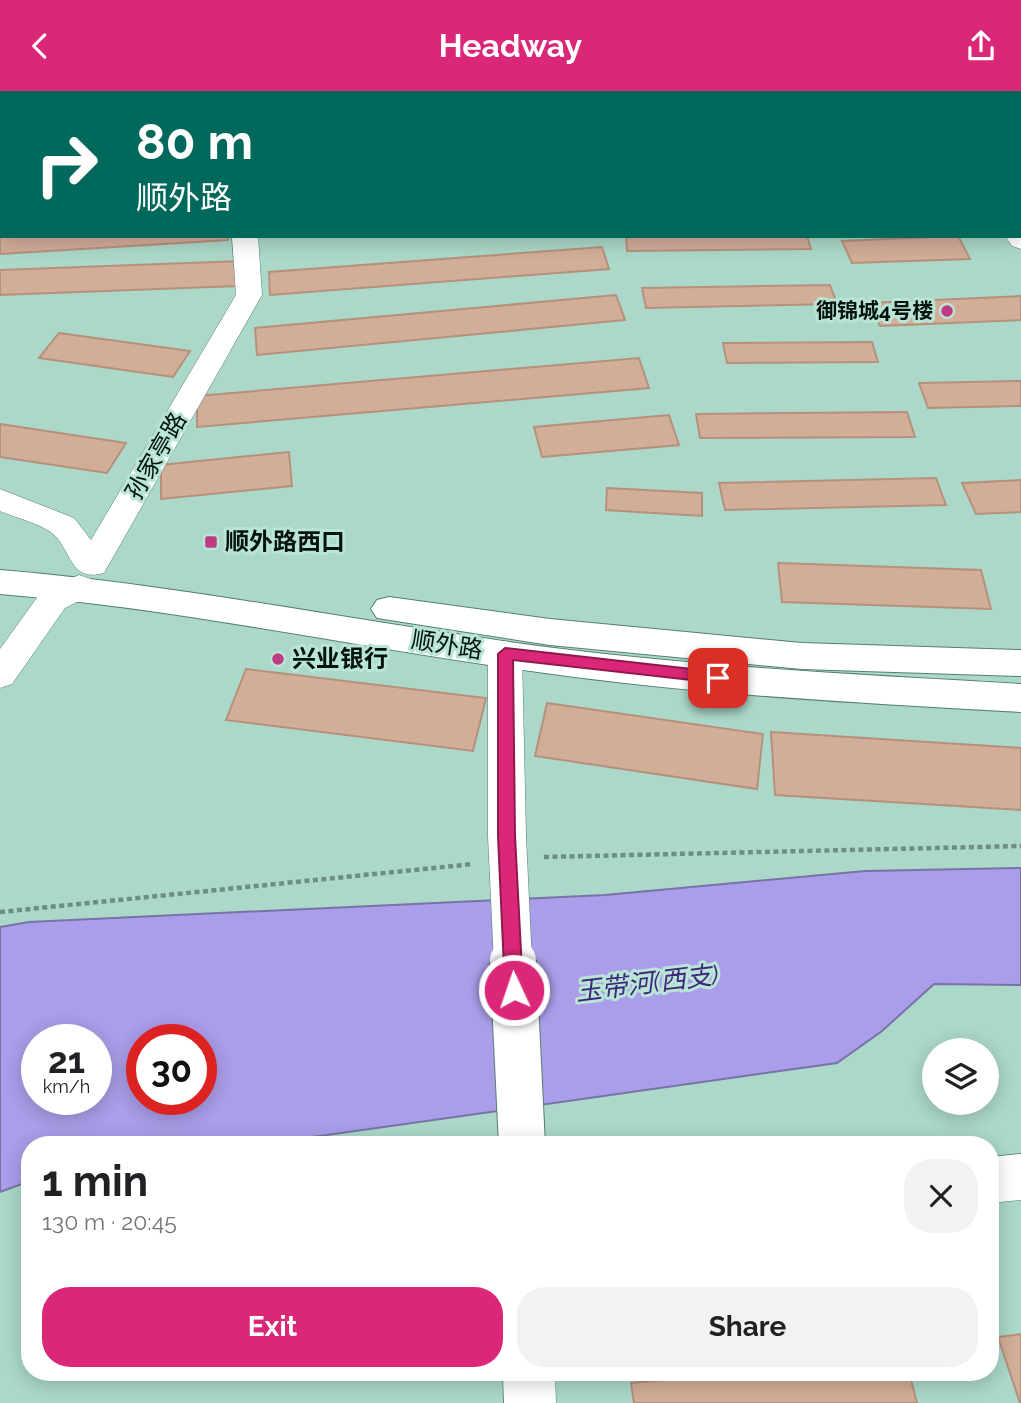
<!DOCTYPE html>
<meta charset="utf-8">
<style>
body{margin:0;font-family:Raleway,"Noto Sans SC",sans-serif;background:#f2f2f2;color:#202124;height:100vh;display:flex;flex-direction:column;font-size:26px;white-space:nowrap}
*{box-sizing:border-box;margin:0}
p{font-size:23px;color:#757577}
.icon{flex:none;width:38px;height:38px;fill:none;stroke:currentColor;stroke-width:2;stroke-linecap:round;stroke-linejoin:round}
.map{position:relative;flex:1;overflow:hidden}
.side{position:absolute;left:21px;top:1045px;width:978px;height:245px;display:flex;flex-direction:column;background:#fff;border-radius:28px;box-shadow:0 4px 18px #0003}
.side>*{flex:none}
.guide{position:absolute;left:0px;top:0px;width:1022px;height:147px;box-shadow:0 4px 18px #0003;background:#00695c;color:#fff;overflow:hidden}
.buttons{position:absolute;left:922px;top:947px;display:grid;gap:14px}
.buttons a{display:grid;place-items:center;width:77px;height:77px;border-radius:50%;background:#fff;box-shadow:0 4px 18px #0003;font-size:35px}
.speed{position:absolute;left:21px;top:933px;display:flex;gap:14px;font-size:35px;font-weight:700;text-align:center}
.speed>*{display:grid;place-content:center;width:91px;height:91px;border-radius:50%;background:#fff;box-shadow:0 4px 18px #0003;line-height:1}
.speed small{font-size:18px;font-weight:400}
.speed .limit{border:10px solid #d22;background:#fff;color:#111}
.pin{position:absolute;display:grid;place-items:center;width:60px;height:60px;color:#fff;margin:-30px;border-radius:14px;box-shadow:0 4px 10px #0006}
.me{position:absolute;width:77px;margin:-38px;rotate:357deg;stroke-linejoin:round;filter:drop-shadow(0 0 5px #0008)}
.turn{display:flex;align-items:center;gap:24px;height:147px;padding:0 21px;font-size:32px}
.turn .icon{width:91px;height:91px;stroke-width:2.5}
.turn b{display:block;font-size:49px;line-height:60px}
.round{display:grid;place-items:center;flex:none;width:74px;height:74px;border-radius:28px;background:#f2f2f2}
.head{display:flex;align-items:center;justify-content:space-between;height:119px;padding:0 21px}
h1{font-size:42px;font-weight:700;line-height:52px}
.action{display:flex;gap:14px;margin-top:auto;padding:14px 21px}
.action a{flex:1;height:80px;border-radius:28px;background:#db2777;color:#fff;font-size:28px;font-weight:700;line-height:80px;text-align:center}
.action a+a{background:#f2f2f2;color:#202124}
header{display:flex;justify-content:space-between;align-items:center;height:91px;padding:0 21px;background:#db2777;color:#fff;font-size:32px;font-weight:700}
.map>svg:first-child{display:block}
.water{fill:#aa9de9;stroke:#7873a7;stroke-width:2;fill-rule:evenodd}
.building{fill:#d2ad98;stroke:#b5917d;stroke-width:2}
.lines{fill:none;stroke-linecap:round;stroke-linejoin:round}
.minor-casing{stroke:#547f70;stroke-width:1}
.major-casing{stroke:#547f70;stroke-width:2}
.path{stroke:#6d8f83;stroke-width:4.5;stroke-dasharray:5 3.5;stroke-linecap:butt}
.minor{fill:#fff;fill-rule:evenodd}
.major{fill:#fff;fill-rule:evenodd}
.minor-bridge-far1-casing{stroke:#547f70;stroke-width:39;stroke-linecap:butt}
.minor-bridge-casing{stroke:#547f70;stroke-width:48;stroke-linecap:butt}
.minor-bridge-far1{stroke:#fff;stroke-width:38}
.minor-bridge{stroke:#fff;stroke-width:46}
.route{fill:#db2777;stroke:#8e194d;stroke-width:2}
.poi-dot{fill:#be3b82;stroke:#b8e5d5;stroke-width:2.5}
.labels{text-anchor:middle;stroke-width:6;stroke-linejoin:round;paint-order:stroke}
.far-poi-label{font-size:21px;font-weight:bold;fill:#03120d;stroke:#b8e5d5;text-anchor:end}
.street-label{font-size:24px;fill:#03120d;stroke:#b8e5d5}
.poi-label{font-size:24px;font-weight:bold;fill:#03120d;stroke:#b8e5d5;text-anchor:start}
.water-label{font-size:26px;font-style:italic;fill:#40277d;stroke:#b8e5d5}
</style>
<header><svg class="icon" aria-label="back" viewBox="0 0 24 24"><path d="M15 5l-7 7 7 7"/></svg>Headway<svg class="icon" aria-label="share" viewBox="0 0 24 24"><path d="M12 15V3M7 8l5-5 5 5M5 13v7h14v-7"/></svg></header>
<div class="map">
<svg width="1021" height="1312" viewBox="0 0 1021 1312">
<rect width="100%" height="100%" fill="#abd8c8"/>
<path class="water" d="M 1021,777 L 1021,894 L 934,893 L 882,940 L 837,972 L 263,1053 L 30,1054 L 30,1090 L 0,1101 L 0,836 L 29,831 L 605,804 L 865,780 ZM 37,948 L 96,948 L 96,1008 L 37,1008 ZM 142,948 L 201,948 L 201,1008 L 142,1008 Z"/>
<g class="building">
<path d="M 0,0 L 111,0 L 2,2 L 0,19 Z"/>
<path d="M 242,0 L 480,0 L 480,1 L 242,2 Z"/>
<path d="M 0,139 L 2,145 L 228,145 L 228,149 L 0,163 Z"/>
<path d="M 626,145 L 807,145 L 811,158 L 627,160 Z"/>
<path d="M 958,145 L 970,168 L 852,172 L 842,150 Z"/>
<path d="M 602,156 L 609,178 L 270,204 L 269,181 Z"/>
<path d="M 240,170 L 237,195 L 0,204 L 0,179 Z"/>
<path d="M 830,194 L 837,213 L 646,217 L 642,197 Z"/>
<path d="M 616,204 L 625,229 L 257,264 L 255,237 Z"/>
<path d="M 1021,205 L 1021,229 L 880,235 L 869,212 Z"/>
<path d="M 59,242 L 190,260 L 173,286 L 39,267 Z"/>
<path d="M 872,251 L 878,271 L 727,272 L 723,252 Z"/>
<path d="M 639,267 L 649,297 L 197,336 L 197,305 Z"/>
<path d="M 1021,290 L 1021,315 L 928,317 L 919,292 Z"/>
<path d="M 907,321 L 915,346 L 700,347 L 696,323 Z"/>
<path d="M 669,324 L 679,354 L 542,366 L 534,336 Z"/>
<path d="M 0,333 L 126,352 L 107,382 L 0,366 Z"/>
<path d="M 289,361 L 292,395 L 161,408 L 161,374 Z"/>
<path d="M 936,387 L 946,414 L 725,419 L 719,392 Z"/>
<path d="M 1021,389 L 1021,421 L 976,423 L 962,392 Z"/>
<path d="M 607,397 L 702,402 L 702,425 L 606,419 Z"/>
<path d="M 778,472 L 981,479 L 991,518 L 782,511 Z"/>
<path d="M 246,578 L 486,607 L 473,660 L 226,629 Z"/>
<path d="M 547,612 L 763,643 L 757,698 L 535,665 Z"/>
<path d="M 771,641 L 1021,657 L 1021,719 L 775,704 Z"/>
<path d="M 1021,1243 L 1021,1312 L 1020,1312 L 998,1246 Z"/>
<path d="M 746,1281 L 909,1281 L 917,1312 L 634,1312 L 631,1292 Z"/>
</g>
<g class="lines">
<g class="minor-casing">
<g id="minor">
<rect x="223" y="0" width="22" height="2"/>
<rect x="1020" y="73" width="1" height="14"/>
<path d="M 1021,138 L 1021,158 L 1012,155 L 1005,145 L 1020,145 Z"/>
<path d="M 232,145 L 258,145 L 262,204 L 104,482 C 69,492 72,458 52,442 C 41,433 14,426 0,420 L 0,398 L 74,427 L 91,449 L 236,204 Z"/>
<path d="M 79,484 L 91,488 L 96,496 L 91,504 L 65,517 L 12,593 L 0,597 L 0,558 L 41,501 Z"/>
<path d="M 505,550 L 517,554 L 522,563 L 526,745 L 521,756 L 507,761 L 493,756 L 488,745 L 488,563 L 493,554 Z"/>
<path d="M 1021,1063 L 1021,1109 L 990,1112 L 990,1066 Z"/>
<path d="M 503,1281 L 555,1281 L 556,1312 L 504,1312 Z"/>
</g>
</g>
<g class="major-casing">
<g id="major">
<path d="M 0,479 C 184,494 363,532 546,556 C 703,576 862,584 1021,593 L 1021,621 C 862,612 703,604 545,582 C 363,558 184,518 0,503 Z"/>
<path d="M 389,506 L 550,528 L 802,552 L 1021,559 L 1021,585 L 802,578 L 550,554 L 377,527 L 371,518 L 377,509 Z"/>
</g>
</g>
<g class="path">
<path d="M 544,766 L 1021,755"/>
<path d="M 0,821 L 473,773"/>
</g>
<use href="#minor" class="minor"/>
<use href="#major" class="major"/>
<g class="minor-bridge-far1-casing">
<path id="minor-bridge-far1" d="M 507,745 L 513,872"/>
</g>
<g class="minor-bridge-casing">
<path id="minor-bridge" d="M 513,870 L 522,1054"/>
</g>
<use href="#minor-bridge-far1" class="minor-bridge-far1"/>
<use href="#minor-bridge" class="minor-bridge"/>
</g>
<path class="route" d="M 505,557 L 718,581 L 725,587 L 718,592 L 513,569 L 515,745 L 523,899 L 521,905 L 514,908 L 508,905 L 505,899 L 498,745 L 498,563 Z"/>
<g class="poi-dot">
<circle cx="947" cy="220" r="7"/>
<rect x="204" y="444" width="14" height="14" rx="3.5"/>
<circle cx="278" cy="568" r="7"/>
</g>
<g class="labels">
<g class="far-poi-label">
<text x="933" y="227">御锦城4号楼</text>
</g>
<g class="street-label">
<text transform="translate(156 365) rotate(-60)" y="8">孙家亭路</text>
<text transform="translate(447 554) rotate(9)" y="8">顺外路</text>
</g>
<g class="poi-label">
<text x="225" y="459">顺外路西口</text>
<text x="292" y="576">兴业银行</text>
</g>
<g class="water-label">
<text transform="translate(647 892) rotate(-7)" y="9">玉带河(西支)</text>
</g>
</g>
</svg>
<div class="buttons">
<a><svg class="icon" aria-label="layers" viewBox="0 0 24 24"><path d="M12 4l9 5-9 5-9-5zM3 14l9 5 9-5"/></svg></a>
</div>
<div class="speed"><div>21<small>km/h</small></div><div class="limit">30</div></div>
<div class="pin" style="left:718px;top:587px;background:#d93025"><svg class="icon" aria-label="arrive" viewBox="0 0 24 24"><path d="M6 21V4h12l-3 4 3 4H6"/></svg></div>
<svg class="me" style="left:514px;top:899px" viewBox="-20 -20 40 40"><circle r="17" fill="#db2777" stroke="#fff" stroke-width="3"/><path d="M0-11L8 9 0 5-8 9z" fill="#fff"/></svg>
<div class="guide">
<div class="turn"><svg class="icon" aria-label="right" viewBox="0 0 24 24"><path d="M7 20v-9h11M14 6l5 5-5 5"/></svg><div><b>80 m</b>顺外路</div></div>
</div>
<section class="side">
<div class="head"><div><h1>1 min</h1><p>130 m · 20:45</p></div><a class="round"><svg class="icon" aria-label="close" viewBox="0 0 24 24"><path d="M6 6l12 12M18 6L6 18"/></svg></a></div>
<div class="action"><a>Exit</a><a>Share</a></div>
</section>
</div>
